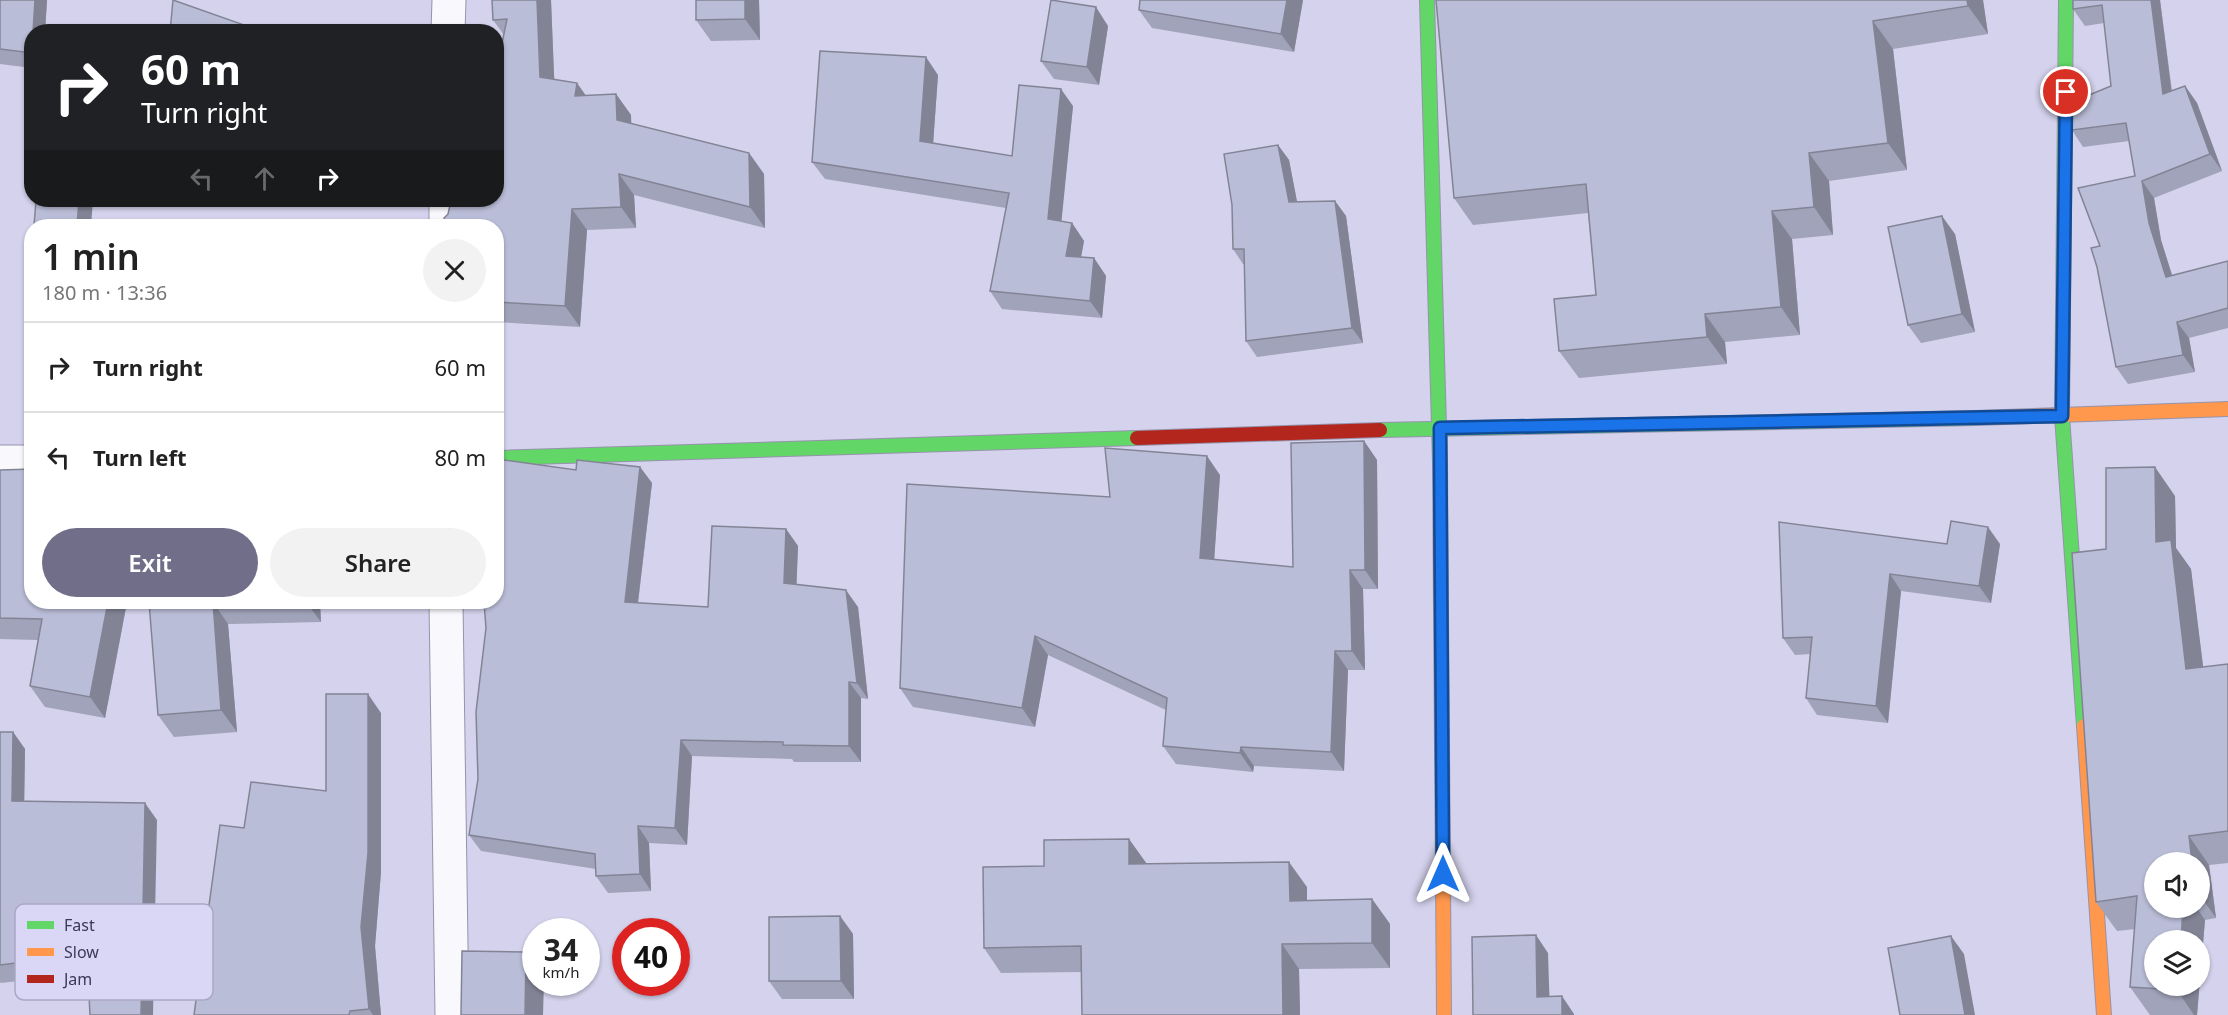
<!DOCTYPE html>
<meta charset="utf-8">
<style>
body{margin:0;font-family:"Noto Sans",sans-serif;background:#f2f2f2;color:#222;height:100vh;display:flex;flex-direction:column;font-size:22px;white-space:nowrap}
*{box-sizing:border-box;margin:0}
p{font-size:20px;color:#767676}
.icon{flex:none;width:33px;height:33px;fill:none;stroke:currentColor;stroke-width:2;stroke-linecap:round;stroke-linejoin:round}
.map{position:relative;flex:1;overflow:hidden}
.side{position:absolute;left:24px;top:219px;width:480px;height:390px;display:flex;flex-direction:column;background:#fff;border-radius:24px;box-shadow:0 2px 4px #0004}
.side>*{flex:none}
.banner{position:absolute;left:24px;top:24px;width:480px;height:183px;border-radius:24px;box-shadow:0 2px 4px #0004;background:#202124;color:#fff;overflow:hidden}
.controls{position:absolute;left:2144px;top:852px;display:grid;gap:12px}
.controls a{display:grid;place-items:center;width:66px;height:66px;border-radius:50%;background:#fff;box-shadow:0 2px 4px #0004;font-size:30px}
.speed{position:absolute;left:522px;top:918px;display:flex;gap:12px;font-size:30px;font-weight:700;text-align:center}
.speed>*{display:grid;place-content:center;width:78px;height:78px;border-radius:50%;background:#fff;box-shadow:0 2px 4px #0004;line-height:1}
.speed small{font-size:15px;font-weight:400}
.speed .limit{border:9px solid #d22;background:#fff;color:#111}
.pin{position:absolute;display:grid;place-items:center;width:51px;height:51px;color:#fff;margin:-26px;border:3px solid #fff;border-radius:50%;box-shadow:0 2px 6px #0007}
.me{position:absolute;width:66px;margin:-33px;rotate:0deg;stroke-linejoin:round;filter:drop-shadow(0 0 4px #0008)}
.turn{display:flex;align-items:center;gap:21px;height:126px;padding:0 18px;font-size:27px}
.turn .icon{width:78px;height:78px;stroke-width:2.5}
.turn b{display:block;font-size:42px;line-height:51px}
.lanes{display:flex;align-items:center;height:57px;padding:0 18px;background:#0003;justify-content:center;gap:30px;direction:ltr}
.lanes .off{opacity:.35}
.round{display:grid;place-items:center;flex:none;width:63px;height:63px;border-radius:32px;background:#f2f2f2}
.head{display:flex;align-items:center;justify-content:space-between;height:102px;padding:0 18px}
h1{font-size:36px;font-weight:600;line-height:45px}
.action{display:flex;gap:12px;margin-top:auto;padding:12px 18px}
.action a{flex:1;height:69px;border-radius:36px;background:#716e8a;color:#fff;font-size:24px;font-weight:600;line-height:69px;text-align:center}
.action a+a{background:#f2f2f2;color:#222}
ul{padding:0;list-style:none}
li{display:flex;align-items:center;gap:18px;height:90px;padding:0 18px;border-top:2px solid #e0e0e0}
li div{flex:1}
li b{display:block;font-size:22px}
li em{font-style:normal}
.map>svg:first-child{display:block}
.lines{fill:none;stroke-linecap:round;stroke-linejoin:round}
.street-casing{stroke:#9693ac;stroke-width:35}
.fast-casing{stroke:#9693ac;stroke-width:16}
.slow-casing{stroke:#9693ac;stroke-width:16}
.jam-casing{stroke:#9693ac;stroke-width:16}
.street{stroke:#f9f8fc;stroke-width:33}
.fast{stroke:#63d668;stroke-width:14}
.slow{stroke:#ff974d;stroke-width:14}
.jam{stroke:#b3261e;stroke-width:14}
.wall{fill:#a0a3b9;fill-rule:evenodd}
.shaded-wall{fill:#828496}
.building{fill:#babdd7;stroke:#828496;stroke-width:1.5}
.route-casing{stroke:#114b97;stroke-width:15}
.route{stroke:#1a73e8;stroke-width:10}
.key{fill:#dad7f6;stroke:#aaa7c6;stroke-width:1.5}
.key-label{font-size:16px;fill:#3b3856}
</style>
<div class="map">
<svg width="2228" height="1015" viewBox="0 0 2228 1015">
<rect width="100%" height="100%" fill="#d4d2ec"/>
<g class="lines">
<g class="street-casing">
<g id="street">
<path d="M 448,32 L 449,0"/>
<path d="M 446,226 L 446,200"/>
<path d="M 0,462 L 32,462"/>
<path d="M 446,602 L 452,1015"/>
</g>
</g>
<g class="fast-casing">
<g id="fast">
<path d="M 1427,0 L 1440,463"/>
<path d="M 2066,0 L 2062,416 L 2084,726"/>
<path d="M 1380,430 L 1976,418"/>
<path d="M 496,458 L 1137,438"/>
</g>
</g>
<g class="slow-casing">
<g id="slow">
<path d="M 1976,418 L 2228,409"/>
<path d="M 1441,611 L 1444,1015"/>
<path d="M 2084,726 L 2104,1015"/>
</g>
</g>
<g class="jam-casing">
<g id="jam">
<path d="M 1137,438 L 1380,430"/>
<path d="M 1440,463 L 1441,611"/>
</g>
</g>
<use href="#street" class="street"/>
<use href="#fast" class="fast"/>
<use href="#slow" class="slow"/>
<use href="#jam" class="jam"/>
</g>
<g class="wall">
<path d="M 0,0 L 47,0 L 45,32 L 32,32 L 32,68 L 0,64 Z"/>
<path d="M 551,0 L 554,79 L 586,96 L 616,94 L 631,115 L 631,123 L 749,153 L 764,174 L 765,228 L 634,195 L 636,228 L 587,230 L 580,327 L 496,322 L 496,226 L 448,214 L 450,205 L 496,200 L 504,35 L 493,20 Z"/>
<path d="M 759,0 L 760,40 L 711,41 L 696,20 Z"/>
<path d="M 1303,0 L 1294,52 L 1152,28 L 1139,10 Z"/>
<path d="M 1436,0 L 1983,0 L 1988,34 L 1893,49 L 1907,170 L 1829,181 L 1833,235 L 1792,239 L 1800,335 L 1725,342 L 1727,364 L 1579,378 L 1559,351 L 1596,295 L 1588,213 L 1473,225 L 1454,198 Z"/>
<path d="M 2073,0 L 2160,0 L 2172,91 L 2185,86 L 2197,103 L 2222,171 L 2154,198 L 2161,240 L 2172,276 L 2228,261 L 2228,328 L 2189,338 L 2195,372 L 2128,384 L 2116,367 L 2100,246 L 2135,176 L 2129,141 L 2083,147 L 2072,130 L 2111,86 L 2104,23 L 2085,26 L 2073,9 Z"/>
<path d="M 1108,26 L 1099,85 L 1054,79 L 1041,61 Z"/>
<path d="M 938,75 L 933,144 L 1012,156 L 1073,106 L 1061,221 L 1072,223 L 1084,241 L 1081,257 L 1094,258 L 1106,276 L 1102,318 L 1002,309 L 990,291 L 1006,208 L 825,179 L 812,162 Z"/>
<path d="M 1278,145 L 1289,160 L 1297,202 L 1335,201 L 1346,216 L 1363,343 L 1257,357 L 1246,341 L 1245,264 L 1243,264 L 1233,249 Z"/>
<path d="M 1955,234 L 1975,332 L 1921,343 L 1908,325 Z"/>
<path d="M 1364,441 L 1377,460 L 1378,589 L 1363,589 L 1365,670 L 1348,670 L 1344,771 L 1254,766 L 1253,772 L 1176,764 L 1163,746 L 1166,710 L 1048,655 L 1035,727 L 913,707 L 900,688 L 1110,497 L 1220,475 L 1214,560 L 1293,567 Z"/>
<path d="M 640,467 L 652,483 L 638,603 L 708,607 L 786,529 L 798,546 L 796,585 L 858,607 L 868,699 L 861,698 L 861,762 L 794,762 L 792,759 L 692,756 L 687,845 L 649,843 L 651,891 L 608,893 L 596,876 L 596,869 L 481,851 L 469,835 L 478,779 L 486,628 L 576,470 Z"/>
<path d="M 0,470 L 32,602 L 127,602 L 105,718 L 45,707 L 30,686 L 38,640 L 0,639 Z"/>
<path d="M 2175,496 L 2176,548 L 2191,569 L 2203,667 L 2228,664 L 2228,863 L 2209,865 L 2216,918 L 2205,920 L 2197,1015 L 2150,1015 L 2130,987 L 2135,929 L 2117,931 L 2096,902 L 2106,549 ZM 2199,862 L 2199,908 L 2154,908 Z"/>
<path d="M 1779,522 L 1947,544 L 2000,544 L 1991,603 L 1901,591 L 1888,723 L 1817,715 L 1806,698 L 1810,654 L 1795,655 L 1783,638 Z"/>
<path d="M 149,602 L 320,602 L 321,622 L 228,624 L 237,732 L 174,737 L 158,715 Z"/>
<path d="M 381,713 L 381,872 L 375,946 L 381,1015 L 194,1015 L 244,828 L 326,791 Z"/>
<path d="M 0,732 L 13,732 L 25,749 L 24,802 L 157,820 L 88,973 L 1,983 L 0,982 Z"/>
<path d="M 1146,863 L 1307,887 L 1307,900 L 1372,899 L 1390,924 L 1390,968 L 1299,969 L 1300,1015 L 1082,1015 L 1082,972 L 1001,973 L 984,948 L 1044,866 Z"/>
<path d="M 840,916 L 853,934 L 854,999 L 782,999 L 769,981 Z"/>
</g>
<g class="shaded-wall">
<path d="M 35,0 L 47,0 L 45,32 L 33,32 Z"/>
<path d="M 537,0 L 551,0 L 555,98 L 540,77 Z"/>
<path d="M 745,0 L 759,0 L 760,40 L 745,19 Z"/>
<path d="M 1287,0 L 1303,0 L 1294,52 L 1281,34 Z"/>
<path d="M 1967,0 L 1983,0 L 1988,34 L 1968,6 Z"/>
<path d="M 2151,0 L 2160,0 L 2174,111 L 2163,94 Z"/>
<path d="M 1096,7 L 1108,26 L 1099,85 L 1087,67 Z"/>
<path d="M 1873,21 L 1893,49 L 1907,170 L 1888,143 Z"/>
<path d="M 926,57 L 938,75 L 932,159 L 920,141 Z"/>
<path d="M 577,83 L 592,104 L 575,96 Z"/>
<path d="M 2185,86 L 2197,103 L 2222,171 L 2210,154 Z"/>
<path d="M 1061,89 L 1073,106 L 1060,236 L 1048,219 Z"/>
<path d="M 616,94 L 631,115 L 632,141 L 617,120 Z"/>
<path d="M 1278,145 L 1289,160 L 1300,217 L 1289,202 Z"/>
<path d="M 749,153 L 764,174 L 765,228 L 750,207 Z"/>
<path d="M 1809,153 L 1829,181 L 1833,235 L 1814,207 Z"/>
<path d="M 619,174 L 634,195 L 636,228 L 621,207 Z"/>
<path d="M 2142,181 L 2154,198 L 2161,240 L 2178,294 L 2166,277 L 2149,223 Z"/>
<path d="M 79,200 L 93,200 L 91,226 L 77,226 Z"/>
<path d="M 1335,201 L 1346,216 L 1363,343 L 1352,328 Z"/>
<path d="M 572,209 L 587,230 L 580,327 L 565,306 Z"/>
<path d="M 1772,211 L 1792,239 L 1800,335 L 1781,307 Z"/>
<path d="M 1942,216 L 1955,234 L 1975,332 L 1962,314 Z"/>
<path d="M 1072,223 L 1084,241 L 1078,273 L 1066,256 Z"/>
<path d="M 1094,258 L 1106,276 L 1102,318 L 1090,301 Z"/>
<path d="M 1705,314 L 1725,342 L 1727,364 L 1707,337 Z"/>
<path d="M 2177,322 L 2189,338 L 2195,372 L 2183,355 Z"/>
<path d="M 1364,441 L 1377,460 L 1378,589 L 1365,570 Z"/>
<path d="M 1207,456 L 1220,475 L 1213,577 L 1200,558 Z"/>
<path d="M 640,467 L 652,483 L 636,619 L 625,602 Z"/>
<path d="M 2155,467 L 2175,496 L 2176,548 L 2191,569 L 2207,698 L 2186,669 L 2156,542 Z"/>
<path d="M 1988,527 L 2000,544 L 1991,603 L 1979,586 Z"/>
<path d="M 786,529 L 798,546 L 796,600 L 784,583 Z"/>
<path d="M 1350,570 L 1363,589 L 1365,670 L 1352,651 Z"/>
<path d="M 1890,574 L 1901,591 L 1888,723 L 1876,706 Z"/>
<path d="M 846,590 L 858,607 L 868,699 L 857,683 Z"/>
<path d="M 108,602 L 127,602 L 105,718 L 90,697 Z"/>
<path d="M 213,602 L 228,624 L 237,732 L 221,710 Z"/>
<path d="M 306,602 L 320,602 L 321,622 Z"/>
<path d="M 1035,636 L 1048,655 L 1035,727 L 1022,708 Z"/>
<path d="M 1335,651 L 1348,670 L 1344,771 L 1331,752 Z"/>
<path d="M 849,682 L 861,698 L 861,762 L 849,746 Z"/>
<path d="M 368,694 L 381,713 L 381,872 L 375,946 L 381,1015 L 373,1015 L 369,1009 L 361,927 Z"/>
<path d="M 13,732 L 25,749 L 24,819 L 12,801 Z"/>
<path d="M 681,740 L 692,756 L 687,845 L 675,828 Z"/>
<path d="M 1241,747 L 1254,766 L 1253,772 L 1240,753 Z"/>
<path d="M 145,803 L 157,820 L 153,1015 L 141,1015 Z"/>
<path d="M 638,826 L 649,843 L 651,891 L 640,874 Z"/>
<path d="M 2189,836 L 2209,865 L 2216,918 L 2199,894 L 2199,862 L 2192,862 Z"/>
<path d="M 1129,839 L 1147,864 L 1129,864 Z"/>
<path d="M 1289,862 L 1307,887 L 1307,926 L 1290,901 Z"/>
<path d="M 1372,899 L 1390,924 L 1390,968 L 1372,943 Z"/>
<path d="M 2183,908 L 2197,908 L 2205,920 L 2197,1015 L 2194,1015 L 2177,990 L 2177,986 L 2199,986 L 2199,940 L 2181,940 Z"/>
<path d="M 840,916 L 853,934 L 854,999 L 841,981 Z"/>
<path d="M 1536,935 L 1548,953 L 1550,1015 L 1537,997 Z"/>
<path d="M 1951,936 L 1964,954 L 1975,1015 L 1965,1015 Z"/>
<path d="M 1282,944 L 1299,969 L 1300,1015 L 1283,1015 Z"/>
<path d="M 526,952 L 536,965 L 536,982 L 544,982 L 543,1015 L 525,1015 Z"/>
<path d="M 1562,996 L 1574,1014 L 1574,1015 L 1562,1015 Z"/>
</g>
<g class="building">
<path d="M 0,0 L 35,0 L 33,32 L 32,32 L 32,53 L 0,49 Z"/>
<path d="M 173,0 L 264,32 L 170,32 Z"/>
<path d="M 492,0 L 537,0 L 540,77 L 577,83 L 575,96 L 616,94 L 617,120 L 749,153 L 750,207 L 619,174 L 621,207 L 572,209 L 565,306 L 496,302 L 496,226 L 444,226 L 444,218 L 448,214 L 450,205 L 450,200 L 496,200 L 496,73 L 507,19 L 493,20 Z"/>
<path d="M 696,0 L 745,0 L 745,19 L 696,20 Z"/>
<path d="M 1051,0 L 1096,7 L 1087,67 L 1041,61 Z"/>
<path d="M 1140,0 L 1287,0 L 1281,34 L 1139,10 Z"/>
<path d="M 1436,0 L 1967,0 L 1968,6 L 1873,21 L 1888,143 L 1809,153 L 1814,207 L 1772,211 L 1781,307 L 1705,314 L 1707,337 L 1559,351 L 1554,299 L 1596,295 L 1586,184 L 1454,198 Z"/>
<path d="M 2073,0 L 2151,0 L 2163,94 L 2185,86 L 2210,154 L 2142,181 L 2149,223 L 2166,277 L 2228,261 L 2228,308 L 2177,322 L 2183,355 L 2116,367 L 2097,267 L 2091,248 L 2100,246 L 2078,188 L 2135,176 L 2126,123 L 2072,130 L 2072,102 L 2111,86 L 2102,5 L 2073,9 Z"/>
<path d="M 820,51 L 926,57 L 920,141 L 1012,156 L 1019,85 L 1061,89 L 1048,219 L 1072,223 L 1066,256 L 1094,258 L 1090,301 L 990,291 L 1009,193 L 812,162 Z"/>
<path d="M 1278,145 L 1289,202 L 1335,201 L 1352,328 L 1246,341 L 1244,249 L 1233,249 L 1232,205 L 1224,154 Z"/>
<path d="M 36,200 L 79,200 L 77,226 L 34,226 Z"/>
<path d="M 1942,216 L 1962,314 L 1908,325 L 1888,227 Z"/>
<path d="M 1364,441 L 1365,570 L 1350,570 L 1352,651 L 1335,651 L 1331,752 L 1241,747 L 1240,753 L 1163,746 L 1167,698 L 1035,636 L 1022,708 L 900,688 L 907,484 L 1110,497 L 1105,448 L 1207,456 L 1200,558 L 1293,567 L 1291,443 Z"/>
<path d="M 496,460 L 504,460 L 576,470 L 577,460 L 640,467 L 625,602 L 708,607 L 712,526 L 786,529 L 784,583 L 846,590 L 857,683 L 849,682 L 849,746 L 783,745 L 783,742 L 681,740 L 675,828 L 638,826 L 640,874 L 596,876 L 595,854 L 469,835 L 478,779 L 476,712 L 486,628 L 484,602 L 496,602 Z"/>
<path d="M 2155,467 L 2156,542 L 2171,540 L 2186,669 L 2228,664 L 2228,831 L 2189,836 L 2192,862 L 2154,862 L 2154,908 L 2183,908 L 2181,940 L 2154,940 L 2154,986 L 2177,986 L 2177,990 L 2130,987 L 2137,896 L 2096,902 L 2072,553 L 2106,549 L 2106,468 Z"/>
<path d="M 32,469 L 32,602 L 108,602 L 90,697 L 30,686 L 42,619 L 0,618 L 0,470 Z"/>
<path d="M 1951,521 L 1988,527 L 1979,586 L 1890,574 L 1876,706 L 1806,698 L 1812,637 L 1783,638 L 1779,522 L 1947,544 Z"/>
<path d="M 149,602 L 249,602 L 213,602 L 221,710 L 158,715 Z"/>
<path d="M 326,694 L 368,694 L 368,853 L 361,927 L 369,1009 L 350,1011 L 349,1015 L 194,1015 L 220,825 L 244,828 L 251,782 L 326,791 Z"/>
<path d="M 0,732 L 13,732 L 12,801 L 145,803 L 141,1015 L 90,1015 L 87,954 L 0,965 Z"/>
<path d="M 1129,839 L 1129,864 L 1289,862 L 1290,901 L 1372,899 L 1372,943 L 1282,944 L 1283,1015 L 1082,1015 L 1081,946 L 984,948 L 983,867 L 1044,866 L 1044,840 Z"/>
<path d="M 840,916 L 841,981 L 769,981 L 769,917 Z"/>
<path d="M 1536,935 L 1537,997 L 1562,996 L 1562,1015 L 1473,1015 L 1472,937 Z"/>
<path d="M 1951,936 L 1965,1015 L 1900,1015 L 1888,948 Z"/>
<path d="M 462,951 L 526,952 L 525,1015 L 461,1015 Z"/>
</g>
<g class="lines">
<g class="route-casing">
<path id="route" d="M 1443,874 L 1440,428 L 2062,416 L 2066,92"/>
</g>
<use href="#route" class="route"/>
</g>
<rect x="15" y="904" width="198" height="96" rx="9" class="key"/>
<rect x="27" y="921" width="27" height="8" fill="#63d668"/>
<rect x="27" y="948" width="27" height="8" fill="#ff974d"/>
<rect x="27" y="975" width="27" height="8" fill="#b3261e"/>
<g class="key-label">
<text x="64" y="931">Fast</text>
<text x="64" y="958">Slow</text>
<text x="64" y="985">Jam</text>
</g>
</svg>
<div class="controls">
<a><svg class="icon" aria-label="sound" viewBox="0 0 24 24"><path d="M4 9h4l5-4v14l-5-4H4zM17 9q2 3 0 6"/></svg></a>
<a><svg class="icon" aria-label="layers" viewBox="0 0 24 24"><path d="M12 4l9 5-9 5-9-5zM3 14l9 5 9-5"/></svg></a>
</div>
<div class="speed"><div>34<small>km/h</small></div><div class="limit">40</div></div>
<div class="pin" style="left:2066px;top:92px;background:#d93025"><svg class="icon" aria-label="arrive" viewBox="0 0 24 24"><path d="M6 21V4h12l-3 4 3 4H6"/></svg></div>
<svg class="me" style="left:1443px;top:874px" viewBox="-20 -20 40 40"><path d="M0-17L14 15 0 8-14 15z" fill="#1a73e8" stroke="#fff" stroke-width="4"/></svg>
<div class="banner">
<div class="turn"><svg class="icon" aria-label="right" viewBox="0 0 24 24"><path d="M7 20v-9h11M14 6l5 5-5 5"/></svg><div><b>60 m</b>Turn right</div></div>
<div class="lanes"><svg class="icon off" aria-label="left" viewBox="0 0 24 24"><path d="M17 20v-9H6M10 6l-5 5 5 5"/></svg><svg class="icon off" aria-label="ahead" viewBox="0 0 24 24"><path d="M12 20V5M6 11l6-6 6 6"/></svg><svg class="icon" aria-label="right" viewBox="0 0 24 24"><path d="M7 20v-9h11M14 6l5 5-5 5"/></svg></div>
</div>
<section class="side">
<div class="head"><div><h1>1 min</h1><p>180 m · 13:36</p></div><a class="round"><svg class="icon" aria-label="close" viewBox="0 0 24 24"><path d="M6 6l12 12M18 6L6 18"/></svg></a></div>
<ul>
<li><svg class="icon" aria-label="right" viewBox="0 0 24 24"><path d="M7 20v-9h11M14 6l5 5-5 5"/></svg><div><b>Turn right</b></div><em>60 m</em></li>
<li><svg class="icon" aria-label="left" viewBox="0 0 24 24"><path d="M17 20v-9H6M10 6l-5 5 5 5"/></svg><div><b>Turn left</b></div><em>80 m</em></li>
</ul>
<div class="action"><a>Exit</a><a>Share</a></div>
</section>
</div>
